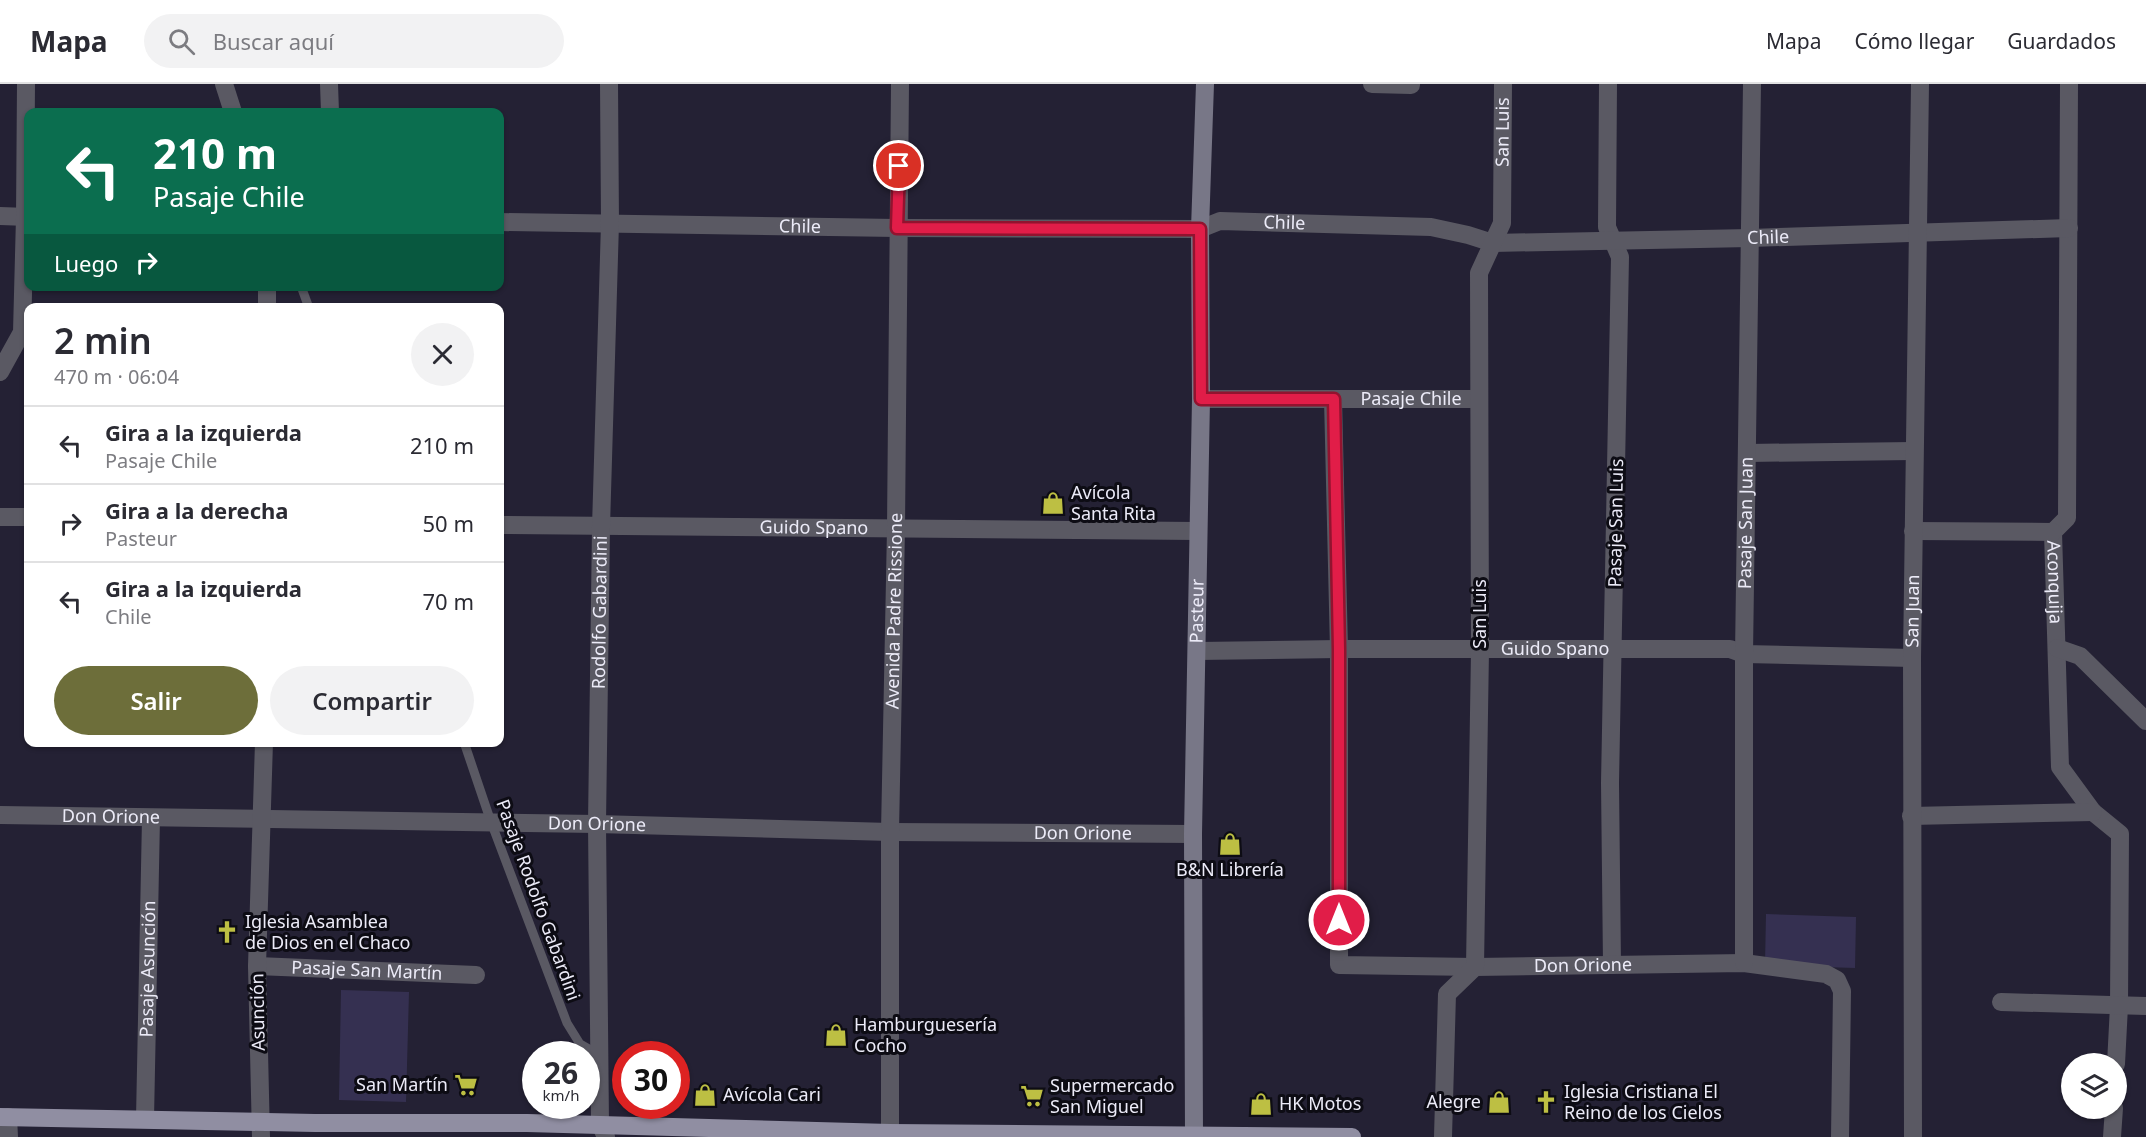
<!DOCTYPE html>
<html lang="es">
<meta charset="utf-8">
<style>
body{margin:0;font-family:"Noto Sans",sans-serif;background:#f2f2f3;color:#2b2b33;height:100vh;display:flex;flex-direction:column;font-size:22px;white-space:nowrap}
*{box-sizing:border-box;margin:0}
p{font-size:20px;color:#7c7c81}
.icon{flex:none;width:33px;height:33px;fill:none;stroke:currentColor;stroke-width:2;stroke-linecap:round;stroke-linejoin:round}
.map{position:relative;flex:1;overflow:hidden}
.panel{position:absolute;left:24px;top:219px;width:480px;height:444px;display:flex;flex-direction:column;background:#fff;border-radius:12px;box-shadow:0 2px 4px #0004}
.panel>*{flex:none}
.banner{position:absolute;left:24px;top:24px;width:480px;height:183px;border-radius:12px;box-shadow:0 2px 4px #0004;background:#0b6e4f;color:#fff;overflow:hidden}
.controls{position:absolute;left:2061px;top:969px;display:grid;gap:12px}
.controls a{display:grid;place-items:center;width:66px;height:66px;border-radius:50%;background:#fff;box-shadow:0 2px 4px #0004;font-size:30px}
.speed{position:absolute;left:522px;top:957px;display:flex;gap:12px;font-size:30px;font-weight:700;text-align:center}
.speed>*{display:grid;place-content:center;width:78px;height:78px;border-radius:50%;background:#fff;box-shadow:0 2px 4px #0004;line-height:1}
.speed small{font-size:15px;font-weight:400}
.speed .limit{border:9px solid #d22;background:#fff;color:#111}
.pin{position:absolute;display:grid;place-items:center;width:51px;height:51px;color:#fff;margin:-26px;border:3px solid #fff;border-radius:50%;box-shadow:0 2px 6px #0007}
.me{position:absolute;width:66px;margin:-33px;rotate:0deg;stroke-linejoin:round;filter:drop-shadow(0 0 4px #0008)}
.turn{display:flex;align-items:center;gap:21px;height:126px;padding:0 30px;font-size:27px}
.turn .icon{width:78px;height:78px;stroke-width:2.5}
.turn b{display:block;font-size:42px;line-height:51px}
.then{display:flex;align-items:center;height:57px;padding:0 30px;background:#0003;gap:12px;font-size:22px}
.round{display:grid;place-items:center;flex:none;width:63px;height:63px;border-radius:32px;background:#f2f2f3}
.summary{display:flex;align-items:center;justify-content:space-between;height:102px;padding:0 30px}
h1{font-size:36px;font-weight:600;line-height:45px}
.primary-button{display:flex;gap:12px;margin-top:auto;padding:12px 30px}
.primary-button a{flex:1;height:69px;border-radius:36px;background:#6d6e3a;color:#fff;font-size:24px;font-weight:600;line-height:69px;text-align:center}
.primary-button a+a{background:#f2f2f3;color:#2b2b33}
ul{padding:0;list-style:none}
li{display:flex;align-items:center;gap:18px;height:78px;padding:0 30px;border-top:2px solid #e1e1e2}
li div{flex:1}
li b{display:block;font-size:22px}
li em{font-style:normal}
header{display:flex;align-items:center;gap:36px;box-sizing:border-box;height:84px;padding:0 30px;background:#fff;border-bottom:2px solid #e1e1e2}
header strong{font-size:28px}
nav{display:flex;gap:33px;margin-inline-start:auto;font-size:21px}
.search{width:420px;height:54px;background:#f2f2f3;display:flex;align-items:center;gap:15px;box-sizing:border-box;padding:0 21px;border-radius:33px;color:#7c7c81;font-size:22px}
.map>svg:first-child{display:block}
.green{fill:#353051}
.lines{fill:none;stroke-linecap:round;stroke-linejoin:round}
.lane{stroke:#5a5963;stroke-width:9}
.street{stroke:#5a5963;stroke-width:18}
.secondary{stroke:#787787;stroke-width:18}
.primary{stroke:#908ea2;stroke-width:18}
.route-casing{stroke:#92132f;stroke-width:15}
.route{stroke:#e11d48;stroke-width:10}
.labels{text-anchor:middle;stroke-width:6;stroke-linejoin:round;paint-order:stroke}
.street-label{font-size:18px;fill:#ecebf8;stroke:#0d0c14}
.poi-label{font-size:18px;fill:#ecebf8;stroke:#0d0c14;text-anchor:start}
</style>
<header>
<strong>Mapa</strong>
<div class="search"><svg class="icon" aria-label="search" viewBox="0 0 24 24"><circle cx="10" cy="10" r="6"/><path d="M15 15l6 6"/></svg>Buscar aquí</div>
<nav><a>Mapa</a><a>Cómo llegar</a><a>Guardados</a></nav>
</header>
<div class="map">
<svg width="2146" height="1053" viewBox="0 0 2146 1053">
<rect width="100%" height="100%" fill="#242134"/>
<g class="green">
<path d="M 1766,830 L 1856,833 L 1855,884 L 1765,881 Z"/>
<path d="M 341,906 L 409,908 L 406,1018 L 339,1016 Z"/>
</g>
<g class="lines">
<g class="lane">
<path d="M 301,202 L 309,224"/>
<path d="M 464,658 L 491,738 L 567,939 L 580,960 L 599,971"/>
</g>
<g class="street">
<path d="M 224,0 L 233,28"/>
<path d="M 329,0 L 330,28"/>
<path d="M 1372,0 L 1411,1"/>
<path d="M 1608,0 L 1607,143 L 1620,173 L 1610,699 L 1612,881"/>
<path id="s1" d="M 2069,0 L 2067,434 L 2053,448 L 2060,683 L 2093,728 L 2120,750 L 2119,922 L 2116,980"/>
<path d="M 0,132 L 28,133"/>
<path id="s2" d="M 500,138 L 897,144 L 1200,145 L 1220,137 L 1431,143 L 1468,151 L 1493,159 L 1750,154 L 2069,144"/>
<path d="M 267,202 L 267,224"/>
<path d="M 0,288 L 22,248 L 25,133 L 26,0"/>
<path id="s3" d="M 1201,315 L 1478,315"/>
<path id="s4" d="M 1333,315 L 1339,565 L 1339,881 L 1475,883 L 1744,879 L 1826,890 L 1837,896 L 1842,907 L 1840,1053"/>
<path d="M 1748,369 L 1913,367"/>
<path d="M 0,433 L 28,433"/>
<path id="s5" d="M 500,441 L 1198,447"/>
<path d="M 1913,447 L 2053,448"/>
<path d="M 2057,564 L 2080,572 L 2146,637"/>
<path id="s6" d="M 1198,567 L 1339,565 L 1730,565 L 1744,570 L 1912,574"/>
<path id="s7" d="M 0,731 L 597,740 L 890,748 L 1193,750"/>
<path d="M 1911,732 L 2093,728"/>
<path id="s8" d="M 1744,879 L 1744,570 L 1752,0"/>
<path id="s9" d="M 257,882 L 476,891"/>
<path d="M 2001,918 L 2146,922"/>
<path d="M 8,1033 L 9,1053"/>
<path id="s10" d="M 145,1035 L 151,734"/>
<path d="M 261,1053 L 257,882 L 264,658"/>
<path id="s11" d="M 606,1053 L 600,1040 L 597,740 L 601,443 L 610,139 L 609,0"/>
<path id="s12" d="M 890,1053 L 890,748 L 896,444 L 900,0"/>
<path id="s13" d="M 1443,1053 L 1447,910 L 1475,883 L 1480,566 L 1479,189 L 1502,139 L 1503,0"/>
<path id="s14" d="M 1913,1053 L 1912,574 L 1920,0"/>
<path d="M 2112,1053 L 2114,1024"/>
</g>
<path class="secondary" id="s15" d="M 1194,1053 L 1193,750 L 1201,315 L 1200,145 L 1205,0"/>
<path class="primary" d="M 0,1033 L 315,1039 L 527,1039 L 890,1049 L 1352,1053"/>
</g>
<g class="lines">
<g class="route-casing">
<path id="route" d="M 899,82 L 897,144 L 1200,145 L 1201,315 L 1334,315 L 1339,565 L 1339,836"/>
</g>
<use href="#route" class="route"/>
</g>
<defs>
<g id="shop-bare" transform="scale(1.8)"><path d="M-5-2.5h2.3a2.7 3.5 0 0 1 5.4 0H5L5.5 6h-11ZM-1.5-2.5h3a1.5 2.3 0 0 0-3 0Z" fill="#bdbf43" stroke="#0d0c14" stroke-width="2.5" paint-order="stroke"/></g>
<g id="church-bare" transform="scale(1.8)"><path d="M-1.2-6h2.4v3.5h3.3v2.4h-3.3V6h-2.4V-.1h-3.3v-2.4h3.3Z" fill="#bdbf43" stroke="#0d0c14" stroke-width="2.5" paint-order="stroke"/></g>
<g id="supermarket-bare" transform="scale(1.8)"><path d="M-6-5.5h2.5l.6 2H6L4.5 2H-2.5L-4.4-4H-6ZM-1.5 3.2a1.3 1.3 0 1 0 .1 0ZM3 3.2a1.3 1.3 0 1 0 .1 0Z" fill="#bdbf43" stroke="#0d0c14" stroke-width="2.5" paint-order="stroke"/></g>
</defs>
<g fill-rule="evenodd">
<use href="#shop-bare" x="1053" y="419"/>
<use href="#shop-bare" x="1230" y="760"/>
<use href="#church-bare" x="227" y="848"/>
<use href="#shop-bare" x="836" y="951"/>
<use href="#supermarket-bare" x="466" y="1001"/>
<use href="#shop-bare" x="705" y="1011"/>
<use href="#supermarket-bare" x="1032" y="1012"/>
<use href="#shop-bare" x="1499" y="1018"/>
<use href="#church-bare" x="1546" y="1018"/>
<use href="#shop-bare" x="1261" y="1020"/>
</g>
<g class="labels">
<g class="street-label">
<text dy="6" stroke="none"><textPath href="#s13" startOffset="1022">San Luis</textPath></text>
<text dy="6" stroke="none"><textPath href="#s2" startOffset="786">Chile</textPath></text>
<text dy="6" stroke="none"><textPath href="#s2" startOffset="300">Chile</textPath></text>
<text dy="6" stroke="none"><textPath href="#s2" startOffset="1272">Chile</textPath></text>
<text dy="6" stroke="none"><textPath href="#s3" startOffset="210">Pasaje Chile</textPath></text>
<text transform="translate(1616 439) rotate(-89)" y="6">Pasaje San Luis</text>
<text dy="6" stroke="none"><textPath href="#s8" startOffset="440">Pasaje San Juan</textPath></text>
<text dy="6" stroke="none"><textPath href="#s5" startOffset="314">Guido Spano</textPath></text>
<text dy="6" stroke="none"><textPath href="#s1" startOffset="504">Aconquija</textPath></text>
<text dy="6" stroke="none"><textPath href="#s12" startOffset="526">Avenida Padre Rissione</textPath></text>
<text dy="6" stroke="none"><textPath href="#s15" startOffset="526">Pasteur</textPath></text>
<text dy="6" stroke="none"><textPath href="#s14" startOffset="526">San Juan</textPath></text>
<text dy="6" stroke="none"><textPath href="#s11" startOffset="526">Rodolfo Gabardini</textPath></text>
<text transform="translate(1480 530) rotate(-90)" y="6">San Luis</text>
<text dy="6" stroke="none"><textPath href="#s6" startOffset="357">Guido Spano</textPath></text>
<text dy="6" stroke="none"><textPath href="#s7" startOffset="111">Don Orione</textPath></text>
<text dy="6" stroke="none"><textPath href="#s7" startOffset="597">Don Orione</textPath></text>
<text dy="6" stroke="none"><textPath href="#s7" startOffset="1083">Don Orione</textPath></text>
<text transform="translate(538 816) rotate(70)" y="6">Pasaje Rodolfo Gabardini</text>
<text dy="6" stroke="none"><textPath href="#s4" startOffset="810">Don Orione</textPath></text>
<text dy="6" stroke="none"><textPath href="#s10" startOffset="150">Pasaje Asunción</textPath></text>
<text dy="6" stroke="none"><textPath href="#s9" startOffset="110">Pasaje San Martín</textPath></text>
<text transform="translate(258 928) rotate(-91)" y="6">Asunción</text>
</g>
<g class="poi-label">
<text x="1071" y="415">Avícola<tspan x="1071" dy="21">Santa Rita</tspan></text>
<text x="1230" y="792" text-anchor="middle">B&amp;N Librería</text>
<text x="245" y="844">Iglesia Asamblea<tspan x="245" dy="21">de Dios en el Chaco</tspan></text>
<text x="854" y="947">Hamburguesería<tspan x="854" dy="21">Cocho</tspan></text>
<text x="448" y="1007" text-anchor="end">San Martín</text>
<text x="1050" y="1008">Supermercado<tspan x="1050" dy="21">San Miguel</tspan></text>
<text x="1564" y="1014">Iglesia Cristiana El<tspan x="1564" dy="21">Reino de los Cielos</tspan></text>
<text x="723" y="1017">Avícola Cari</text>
<text x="1481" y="1024" text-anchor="end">Alegre</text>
<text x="1279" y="1026">HK Motos</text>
</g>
</g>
</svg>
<div class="controls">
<a><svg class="icon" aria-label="layers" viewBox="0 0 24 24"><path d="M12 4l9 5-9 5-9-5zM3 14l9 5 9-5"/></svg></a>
</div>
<div class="speed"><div>26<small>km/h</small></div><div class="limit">30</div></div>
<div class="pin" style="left:899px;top:82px;background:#d93025"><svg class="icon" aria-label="arrive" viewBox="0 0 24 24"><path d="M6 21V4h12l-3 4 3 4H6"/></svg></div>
<svg class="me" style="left:1339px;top:836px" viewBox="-20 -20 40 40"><circle r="17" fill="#e11d48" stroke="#fff" stroke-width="3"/><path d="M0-11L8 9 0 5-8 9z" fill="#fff"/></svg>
<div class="banner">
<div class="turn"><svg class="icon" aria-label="left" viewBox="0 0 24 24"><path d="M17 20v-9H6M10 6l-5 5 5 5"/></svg><div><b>210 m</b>Pasaje Chile</div></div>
<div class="then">Luego<svg class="icon" aria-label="right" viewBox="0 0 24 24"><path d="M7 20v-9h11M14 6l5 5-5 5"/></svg></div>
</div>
<section class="panel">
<div class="summary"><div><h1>2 min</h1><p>470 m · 06:04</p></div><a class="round"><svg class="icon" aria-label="close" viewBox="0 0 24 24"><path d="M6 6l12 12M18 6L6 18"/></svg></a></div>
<ul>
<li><svg class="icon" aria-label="left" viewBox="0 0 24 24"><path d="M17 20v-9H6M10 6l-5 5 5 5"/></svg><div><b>Gira a la izquierda</b><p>Pasaje Chile</p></div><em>210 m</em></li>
<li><svg class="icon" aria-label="right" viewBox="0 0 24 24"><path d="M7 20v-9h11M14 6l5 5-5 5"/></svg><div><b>Gira a la derecha</b><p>Pasteur</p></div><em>50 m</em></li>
<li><svg class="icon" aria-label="left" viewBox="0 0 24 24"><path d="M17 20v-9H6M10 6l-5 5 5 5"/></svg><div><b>Gira a la izquierda</b><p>Chile</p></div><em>70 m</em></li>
</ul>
<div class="primary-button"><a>Salir</a><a>Compartir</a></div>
</section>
</div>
